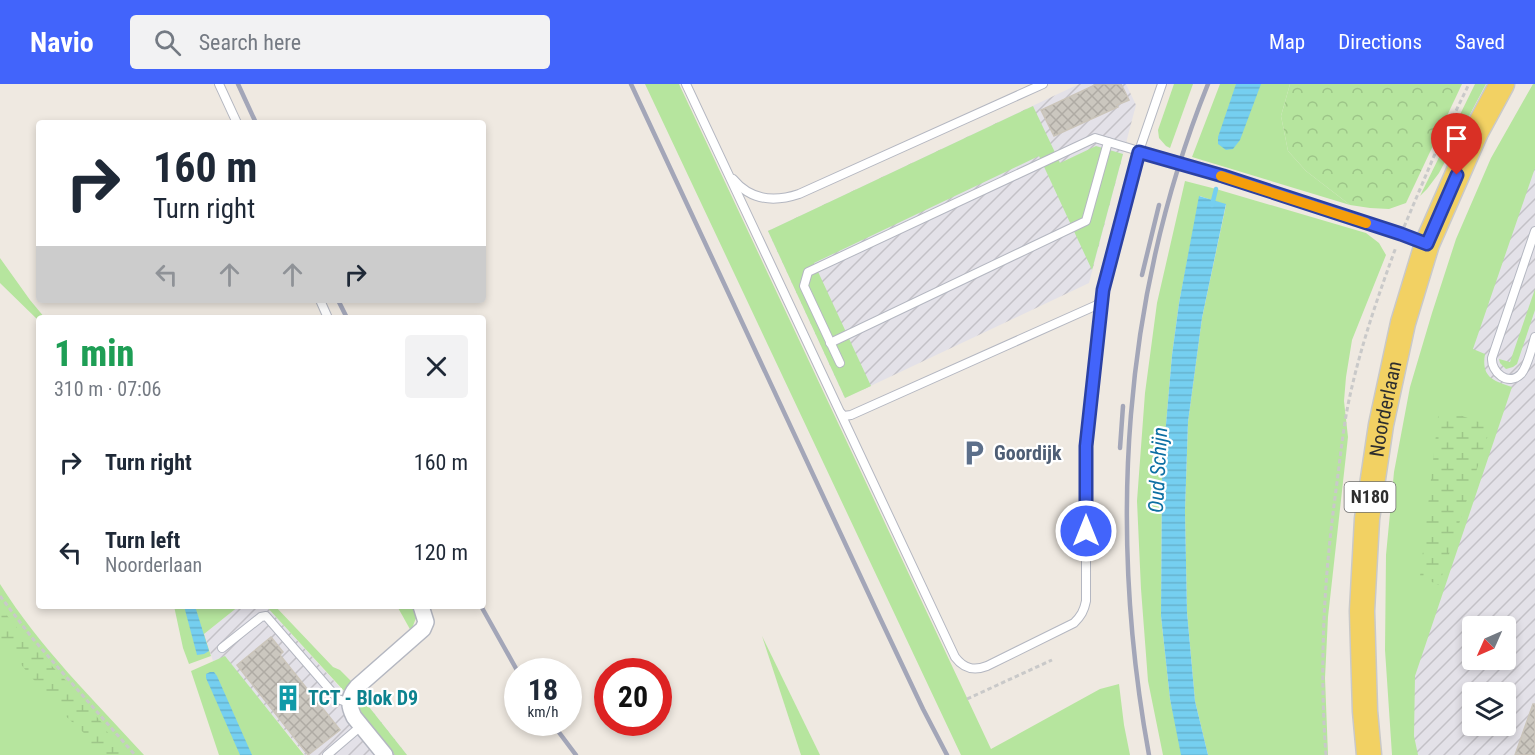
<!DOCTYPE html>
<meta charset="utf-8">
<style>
body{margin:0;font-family:"Roboto Condensed",sans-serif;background:#f2f2f3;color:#1f2937;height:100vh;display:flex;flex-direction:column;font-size:22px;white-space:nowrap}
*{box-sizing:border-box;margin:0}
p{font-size:20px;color:#747a83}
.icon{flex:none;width:33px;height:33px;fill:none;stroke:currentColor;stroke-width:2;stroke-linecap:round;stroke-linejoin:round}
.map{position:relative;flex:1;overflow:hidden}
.panel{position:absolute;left:36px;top:231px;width:450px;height:294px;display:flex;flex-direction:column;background:#fff;border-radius:6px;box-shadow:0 3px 9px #0003}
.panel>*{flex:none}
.hud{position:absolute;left:36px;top:36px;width:450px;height:183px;border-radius:6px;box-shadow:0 3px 9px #0003;background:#fff;color:#1f2937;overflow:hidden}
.needle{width:39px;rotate:225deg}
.controls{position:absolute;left:1462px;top:532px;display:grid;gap:12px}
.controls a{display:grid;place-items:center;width:54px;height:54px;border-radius:6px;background:#fff;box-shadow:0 3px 9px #0003;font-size:30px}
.speed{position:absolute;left:504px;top:574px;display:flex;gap:12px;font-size:30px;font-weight:700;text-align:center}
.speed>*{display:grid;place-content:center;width:78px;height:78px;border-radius:50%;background:#fff;box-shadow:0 3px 9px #0003;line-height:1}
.speed small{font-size:15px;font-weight:400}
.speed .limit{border:9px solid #d22;background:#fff;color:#111}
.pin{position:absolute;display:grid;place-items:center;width:51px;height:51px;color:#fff;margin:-62px -26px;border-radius:50% 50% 50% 0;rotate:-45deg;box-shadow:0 0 6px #0007}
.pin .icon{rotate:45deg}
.me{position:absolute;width:66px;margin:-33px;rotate:0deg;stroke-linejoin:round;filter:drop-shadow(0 0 4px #0008)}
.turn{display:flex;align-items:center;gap:21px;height:126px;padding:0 18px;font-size:27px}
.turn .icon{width:78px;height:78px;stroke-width:2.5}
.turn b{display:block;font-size:42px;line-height:51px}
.lanes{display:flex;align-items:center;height:57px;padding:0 18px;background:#0003;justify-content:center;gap:30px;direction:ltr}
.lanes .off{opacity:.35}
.round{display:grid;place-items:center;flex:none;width:63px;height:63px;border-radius:6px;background:#f2f2f3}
.headline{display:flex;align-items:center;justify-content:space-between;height:102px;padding:0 18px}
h1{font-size:36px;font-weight:800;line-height:45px;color:#1e9e55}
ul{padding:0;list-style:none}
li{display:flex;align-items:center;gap:18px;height:90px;padding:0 18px}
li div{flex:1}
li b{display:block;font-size:22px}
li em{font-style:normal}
header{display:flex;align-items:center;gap:36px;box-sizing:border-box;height:84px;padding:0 30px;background:#4264fb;color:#fff}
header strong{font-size:28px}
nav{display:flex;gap:33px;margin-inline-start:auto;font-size:21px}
.search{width:420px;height:54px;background:#f2f2f3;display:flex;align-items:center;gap:15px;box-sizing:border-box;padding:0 21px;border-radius:6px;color:#747a83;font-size:22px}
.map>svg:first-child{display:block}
.industrial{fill:url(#industrial-furrows);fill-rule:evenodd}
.grass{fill:#b6e59e}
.forest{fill:url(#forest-crowns)}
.wetland{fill:url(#wetland-marsh)}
.water{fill:url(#water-rules)}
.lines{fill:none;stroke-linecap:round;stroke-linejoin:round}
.stream{stroke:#75cff0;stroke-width:4.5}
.building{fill:url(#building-cross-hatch);stroke:#cbc5ba;stroke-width:1.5}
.service-casing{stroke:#b4b7c1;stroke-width:10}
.minor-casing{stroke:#b4b7c1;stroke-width:18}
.primary-casing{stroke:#c9c9c9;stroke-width:27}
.path{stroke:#c9c9c9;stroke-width:3;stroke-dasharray:4.5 3;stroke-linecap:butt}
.service{stroke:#fff;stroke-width:8}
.minor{stroke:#fff;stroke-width:15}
.primary{stroke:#f2d163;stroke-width:24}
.rail{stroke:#a3a6b8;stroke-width:4.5}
.route-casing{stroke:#2b41a3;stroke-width:15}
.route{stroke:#4264fb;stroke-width:10}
.slow{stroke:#f59e0b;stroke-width:10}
.labels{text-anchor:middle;stroke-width:4.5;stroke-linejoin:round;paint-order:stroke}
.shield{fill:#fff;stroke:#6d6d6d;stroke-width:1.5}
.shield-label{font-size:18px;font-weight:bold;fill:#2e2e2e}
.street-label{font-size:20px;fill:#2e2e2e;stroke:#fff}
.service-label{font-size:20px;font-weight:bold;fill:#4e5e75;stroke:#fff;text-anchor:start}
.culture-label{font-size:20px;font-weight:bold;fill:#0d838f;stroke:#fff;text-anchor:start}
.water-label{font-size:21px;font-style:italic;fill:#0d6fa3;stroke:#fff}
</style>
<header>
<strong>Navio</strong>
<div class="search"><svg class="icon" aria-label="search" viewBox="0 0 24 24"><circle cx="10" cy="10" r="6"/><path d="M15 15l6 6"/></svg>Search here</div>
<nav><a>Map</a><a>Directions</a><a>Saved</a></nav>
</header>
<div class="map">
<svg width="1535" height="671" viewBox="0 0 1535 671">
<defs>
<pattern id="industrial-furrows" width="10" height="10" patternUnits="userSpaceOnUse" patternTransform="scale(1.5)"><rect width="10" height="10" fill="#e3e1e8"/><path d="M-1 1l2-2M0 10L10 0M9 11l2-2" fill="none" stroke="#c3c1c7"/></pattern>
<pattern id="forest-crowns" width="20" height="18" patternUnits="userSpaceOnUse" patternTransform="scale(1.5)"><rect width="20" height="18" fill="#b6e59e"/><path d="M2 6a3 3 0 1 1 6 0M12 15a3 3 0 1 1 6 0" fill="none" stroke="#9dc588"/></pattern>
<pattern id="wetland-marsh" width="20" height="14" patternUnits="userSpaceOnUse" patternTransform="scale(1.5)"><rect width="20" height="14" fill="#b6e59e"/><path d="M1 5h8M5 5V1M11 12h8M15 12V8" fill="none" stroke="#9dc588"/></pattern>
<pattern id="water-rules" width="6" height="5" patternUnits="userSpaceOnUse" patternTransform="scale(1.5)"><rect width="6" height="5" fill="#75cff0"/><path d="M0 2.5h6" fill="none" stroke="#66b2ce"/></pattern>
<pattern id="building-cross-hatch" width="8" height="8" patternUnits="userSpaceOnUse" patternTransform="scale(1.5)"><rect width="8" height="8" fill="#cbc7bf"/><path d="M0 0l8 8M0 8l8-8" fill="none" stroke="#afaba4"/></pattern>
</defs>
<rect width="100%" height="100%" fill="#efe9e1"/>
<g class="industrial">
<path d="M 1079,0 L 1126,0 L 1136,21 L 1089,199 L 845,314 L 768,147 Z"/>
<path d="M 1535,30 L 1535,671 L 1407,671 L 1403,482 ZM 1473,543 L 1506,543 L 1506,576 L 1473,576 ZM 1473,609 L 1506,609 L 1506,642 L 1473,642 Z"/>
<path d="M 239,522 L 266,522 L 344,608 L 355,594 L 363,604 L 359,610 L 407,671 L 305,671 L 225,573 L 213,577 L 204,550 Z"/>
</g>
<g class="grass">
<path d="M 645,0 L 679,0 L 991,665 L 1100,605 L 1119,600 L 1124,641 L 1130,671 L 961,671 Z"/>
<path d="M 1174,0 L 1193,0 L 1170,64 L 1166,62 L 1159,54 L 1158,46 Z"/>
<path d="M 1220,0 L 1290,0 L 1281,32 L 1288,67 L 1306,87 L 1350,121 L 1192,73 Z"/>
<path d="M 1475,0 L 1486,0 L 1439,89 L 1427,105 L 1420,112 Z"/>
<path d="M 1533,0 L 1535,0 L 1535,84 L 1473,265 L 1485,270 C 1481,293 1493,297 1512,303 L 1415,592 L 1414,652 L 1418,671 L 1392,671 L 1385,566 L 1386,471 L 1394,388 L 1410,303 L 1432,229 L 1456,155 L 1491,74 Z"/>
<path d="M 1033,22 L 1060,79 L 1096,62 L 1123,70 L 1092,186 L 1039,72 L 814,179 L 871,302 L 845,314 L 768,147 Z"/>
<path d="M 1185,97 L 1216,105 L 1366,149 L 1379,159 L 1386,171 L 1352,256 L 1346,293 L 1344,317 L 1348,353 L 1328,533 L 1325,594 L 1328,671 L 1208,671 L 1195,617 L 1187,528 L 1185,427 L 1188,338 L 1202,234 L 1226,121 L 1200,112 L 1179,219 L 1172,271 L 1162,386 L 1161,532 L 1170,615 L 1183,671 L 1163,671 L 1148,597 L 1141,505 L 1137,417 L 1145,309 L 1157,219 Z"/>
<path d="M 0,174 L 30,216 L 45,234 L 39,234 L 39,237 L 0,199 Z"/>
<path d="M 1535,205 L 1535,226 L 1517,280 L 1513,283 L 1506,285 L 1500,279 L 1499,275 L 1510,278 Z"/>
<path d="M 0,500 C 40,564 94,616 144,671 L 0,671 Z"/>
<path d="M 174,522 L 239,522 L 204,550 L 211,572 L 189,580 L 183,564 Z"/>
<path d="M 266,522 L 275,522 L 333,583 L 340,586 L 352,598 L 345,608 Z"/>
<path d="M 397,522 L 413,522 L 416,534 L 411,547 Z"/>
<path d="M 762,552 L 820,671 L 801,671 Z"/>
<path d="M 225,572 L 304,671 L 219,671 L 191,587 Z"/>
<path d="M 358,609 L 407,671 L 395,671 C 387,660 363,635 359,624 C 357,619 357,614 358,609 Z"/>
</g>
<path class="forest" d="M 1290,0 L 1462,0 L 1406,119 L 1389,125 L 1370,124 L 1350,121 L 1306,87 L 1288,67 L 1281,32 Z"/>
<g class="wetland">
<path d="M 1439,324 L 1491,342 L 1439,501 L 1420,493 Z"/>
<path d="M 0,523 L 27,556 L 70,601 L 102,639 L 121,671 L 97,671 L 85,650 L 57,624 L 0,555 Z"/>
</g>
<g class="water">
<path d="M 1236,0 L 1261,0 L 1240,56 L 1233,65 L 1226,66 L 1218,60 L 1218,53 Z"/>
<path d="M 1199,112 L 1226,120 L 1202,234 L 1188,338 L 1185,427 L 1187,528 L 1195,617 L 1208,671 L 1181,671 L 1170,615 L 1161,532 L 1162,386 L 1172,271 L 1179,219 Z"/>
<path d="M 184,522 L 195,522 L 209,567 L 204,570 L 197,571 Z"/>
<path d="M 210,588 L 214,588 L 217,592 L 252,671 L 240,671 L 206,594 L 206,590 Z"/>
</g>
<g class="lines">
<path class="stream" d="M 1212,121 L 1216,105"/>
</g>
<g class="building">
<path d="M 1097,0 L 1121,0 L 1129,16 L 1117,21 L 1118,23 L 1054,52 L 1041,26 Z"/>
<path d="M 271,553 L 283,568 L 280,571 L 340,646 L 308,671 L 237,581 Z"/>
<path d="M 1533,620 L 1535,620 L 1535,671 L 1515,671 Z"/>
</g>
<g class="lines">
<g class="service-casing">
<g id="service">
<path d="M 219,0 L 237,39"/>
<path d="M 686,0 L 955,573 C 964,585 974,587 987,582 L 1074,539 C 1081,532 1084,527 1086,517 L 1086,362 L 1103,205 L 1139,67 L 1162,0"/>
<path d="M 733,95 C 751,117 775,118 799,110 L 1043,0"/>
<path d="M 1535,147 L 1492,274 C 1491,288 1508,303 1521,290 C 1528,282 1532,263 1535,253"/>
<path d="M 320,216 L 328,234"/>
<path d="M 830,259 L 1086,137 L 1108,58"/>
<path d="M 840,279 L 804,202 L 808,188 L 1095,54 L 1223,92 L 1423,159"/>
<path d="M 841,329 L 844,332 L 851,331 L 1097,221 L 1103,213"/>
<path d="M 222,564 L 261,533 L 266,532 L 338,615 L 349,619"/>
<path d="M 327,671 L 361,642"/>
</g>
</g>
<g class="minor-casing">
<path id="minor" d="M 385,671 L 354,633 C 348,621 348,613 357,603 L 423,545 L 426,538 L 421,522"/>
</g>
<g class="primary-casing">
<g id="primary">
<path id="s1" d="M 1369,671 L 1365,627 L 1362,527 L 1367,435 L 1381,341 L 1403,239 L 1427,160 L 1476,48 L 1502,0"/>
</g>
</g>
<g class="path">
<path d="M 1404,143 L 1434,72 L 1469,0"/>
<path d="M 0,512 L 33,555 L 135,671"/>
<path d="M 967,615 L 1052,576"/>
<path d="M 1326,671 C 1319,582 1324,494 1336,406 C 1340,376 1343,345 1349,316 C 1360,264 1378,212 1396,163"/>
</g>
<use href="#service" class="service"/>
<use href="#minor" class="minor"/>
<use href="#primary" class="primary"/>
<g class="rail">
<path d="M 238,0 L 256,39"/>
<path d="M 631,0 L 879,532 L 923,625 L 947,671"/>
<path d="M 1142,191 L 1159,121"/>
<path d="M 338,216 L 347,234"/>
<path d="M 1120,364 L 1123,322"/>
<path d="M 481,522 L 518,588"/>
<path d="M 552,639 L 576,671"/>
<path d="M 1149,671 C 1108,446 1122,214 1208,0"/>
</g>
</g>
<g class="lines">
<g class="route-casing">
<path id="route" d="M 1086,447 L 1086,362 L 1103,206 L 1139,68 L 1223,92 L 1401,150 L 1427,160 L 1457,91"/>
</g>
<use href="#route" class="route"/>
<path class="slow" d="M 1221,92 L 1366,139"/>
</g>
<defs>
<g id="parking-bare" transform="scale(2.07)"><path d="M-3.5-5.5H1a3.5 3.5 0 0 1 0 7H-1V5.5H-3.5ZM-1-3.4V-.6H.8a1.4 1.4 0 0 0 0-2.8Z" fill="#5c6f8a" stroke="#fff" stroke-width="2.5" paint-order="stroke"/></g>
<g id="building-bare" transform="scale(2.07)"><path d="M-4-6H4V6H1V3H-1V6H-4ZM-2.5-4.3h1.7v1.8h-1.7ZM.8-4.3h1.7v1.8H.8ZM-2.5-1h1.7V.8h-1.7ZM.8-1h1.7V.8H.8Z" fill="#0f9aa8" stroke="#fff" stroke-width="2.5" paint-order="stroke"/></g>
</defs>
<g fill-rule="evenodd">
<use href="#parking-bare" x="974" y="369"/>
<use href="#building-bare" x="288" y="614"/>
</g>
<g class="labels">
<rect class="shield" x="1344.5" y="398" width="51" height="30" rx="4.5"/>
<g class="shield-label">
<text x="1370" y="419">N180</text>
</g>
<g class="street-label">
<text dy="7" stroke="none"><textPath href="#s1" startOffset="348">Noorderlaan</textPath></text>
</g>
<g class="service-label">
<text x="994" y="376">Goordijk</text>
</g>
<g class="culture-label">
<text x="308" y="621">TCT - Blok D9</text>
</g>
<g class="water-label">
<text transform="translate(1158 386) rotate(-87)" y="7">Oud Schijn</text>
</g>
</g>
</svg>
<div class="controls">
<a><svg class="needle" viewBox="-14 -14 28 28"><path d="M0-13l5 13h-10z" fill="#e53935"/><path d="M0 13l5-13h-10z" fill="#747a83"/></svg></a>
<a><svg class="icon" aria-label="layers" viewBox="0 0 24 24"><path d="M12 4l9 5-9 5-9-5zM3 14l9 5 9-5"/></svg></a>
</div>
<div class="speed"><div>18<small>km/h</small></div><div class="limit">20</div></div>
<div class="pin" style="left:1457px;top:91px;background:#d93025"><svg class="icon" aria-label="arrive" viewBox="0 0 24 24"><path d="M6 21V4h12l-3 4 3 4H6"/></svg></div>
<svg class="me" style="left:1086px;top:447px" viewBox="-20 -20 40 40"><circle r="17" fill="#4264fb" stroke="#fff" stroke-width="3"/><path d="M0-11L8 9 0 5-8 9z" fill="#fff"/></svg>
<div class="hud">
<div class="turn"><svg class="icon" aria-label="right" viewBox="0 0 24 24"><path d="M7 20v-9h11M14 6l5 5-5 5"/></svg><div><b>160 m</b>Turn right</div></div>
<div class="lanes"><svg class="icon off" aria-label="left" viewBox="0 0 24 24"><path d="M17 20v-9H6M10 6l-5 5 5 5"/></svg><svg class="icon off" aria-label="ahead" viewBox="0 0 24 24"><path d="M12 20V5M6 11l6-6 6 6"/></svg><svg class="icon off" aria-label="ahead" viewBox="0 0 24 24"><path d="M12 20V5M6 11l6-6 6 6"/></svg><svg class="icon" aria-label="right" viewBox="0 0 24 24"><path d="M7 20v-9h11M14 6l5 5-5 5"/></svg></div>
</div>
<section class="panel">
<div class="headline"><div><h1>1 min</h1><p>310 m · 07:06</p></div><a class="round"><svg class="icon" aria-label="close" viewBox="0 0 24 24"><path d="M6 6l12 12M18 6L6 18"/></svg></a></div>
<ul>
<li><svg class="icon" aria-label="right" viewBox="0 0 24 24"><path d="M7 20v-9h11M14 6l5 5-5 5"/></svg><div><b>Turn right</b></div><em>160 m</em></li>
<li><svg class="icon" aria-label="left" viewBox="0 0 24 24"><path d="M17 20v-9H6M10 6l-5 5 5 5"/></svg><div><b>Turn left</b><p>Noorderlaan</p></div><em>120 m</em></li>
</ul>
</section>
</div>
